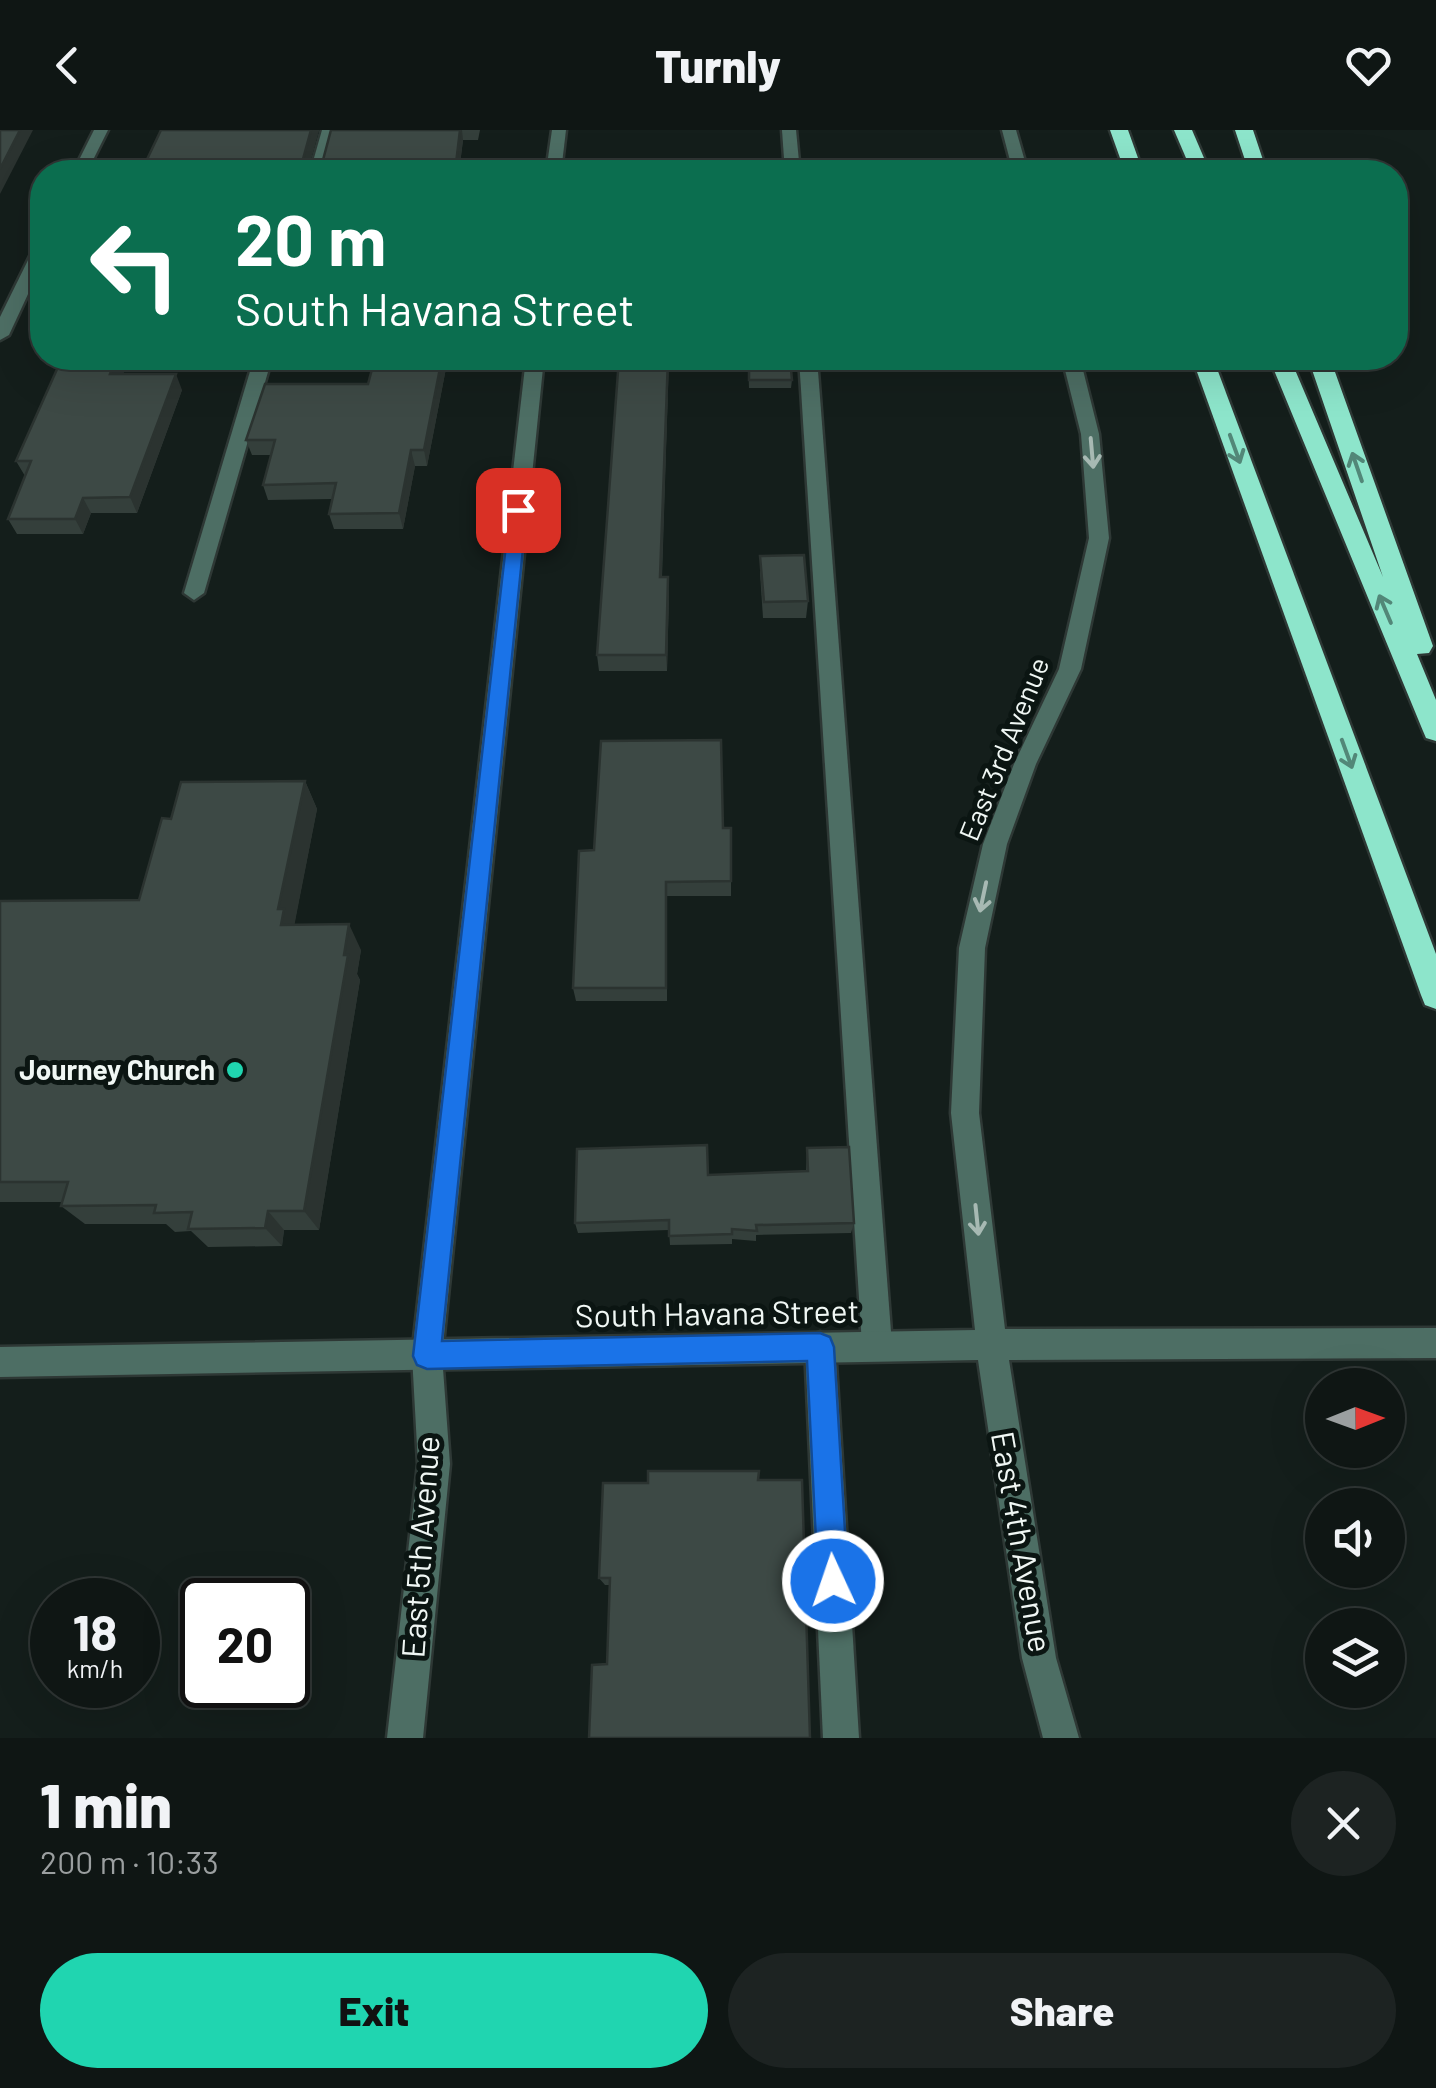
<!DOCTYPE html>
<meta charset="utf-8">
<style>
body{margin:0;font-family:Barlow,sans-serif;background:#1d2322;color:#f1f3f6;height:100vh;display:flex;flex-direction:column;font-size:38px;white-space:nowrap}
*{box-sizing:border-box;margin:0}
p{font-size:32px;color:#9b9fa0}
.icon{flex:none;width:55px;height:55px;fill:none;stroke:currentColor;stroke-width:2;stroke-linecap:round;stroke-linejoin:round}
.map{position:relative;height:1608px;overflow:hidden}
.sheet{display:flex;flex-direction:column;background:#0f1614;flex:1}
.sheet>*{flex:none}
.hud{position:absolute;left:30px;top:30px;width:1378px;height:210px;border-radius:40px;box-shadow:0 10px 40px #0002,0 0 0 2px #2f3534;background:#0b6e4f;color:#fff;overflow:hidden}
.needle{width:65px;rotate:89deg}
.tools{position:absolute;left:1305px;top:1238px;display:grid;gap:20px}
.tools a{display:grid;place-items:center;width:100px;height:100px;border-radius:50%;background:#0f1614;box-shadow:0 10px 40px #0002,0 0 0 2px #2f3534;font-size:50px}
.speed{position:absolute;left:30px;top:1448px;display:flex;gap:20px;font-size:50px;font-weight:700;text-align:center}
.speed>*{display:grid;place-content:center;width:130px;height:130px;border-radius:50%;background:#0f1614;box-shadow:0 10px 40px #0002,0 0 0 2px #2f3534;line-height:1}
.speed small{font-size:25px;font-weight:400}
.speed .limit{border:5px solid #111;border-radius:15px;background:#fff;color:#111}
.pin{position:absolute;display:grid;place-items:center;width:85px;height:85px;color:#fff;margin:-42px;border-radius:20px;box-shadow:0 5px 15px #0006}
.me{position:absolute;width:110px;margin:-55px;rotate:357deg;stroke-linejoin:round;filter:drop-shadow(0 0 8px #0008)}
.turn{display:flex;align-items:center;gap:35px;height:210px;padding:0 40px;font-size:45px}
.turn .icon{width:130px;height:130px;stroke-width:2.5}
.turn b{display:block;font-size:70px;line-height:85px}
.round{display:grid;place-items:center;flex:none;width:105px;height:105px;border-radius:52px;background:#1d2322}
.head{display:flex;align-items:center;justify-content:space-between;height:170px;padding:0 40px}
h1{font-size:60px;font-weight:800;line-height:75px}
.button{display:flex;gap:20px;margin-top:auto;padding:20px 40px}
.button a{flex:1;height:115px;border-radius:60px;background:#20d5b0;color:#111;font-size:40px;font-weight:800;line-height:115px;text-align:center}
.button a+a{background:#1d2322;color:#f1f3f6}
header{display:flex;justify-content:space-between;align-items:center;height:130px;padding:0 40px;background:#0f1614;font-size:45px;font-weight:800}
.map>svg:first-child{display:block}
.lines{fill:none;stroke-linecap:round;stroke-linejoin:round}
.service-casing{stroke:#2e3835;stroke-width:5}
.minor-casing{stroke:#2e3835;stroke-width:5}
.tertiary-casing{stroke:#2e3835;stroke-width:5}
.motorway-casing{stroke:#2e3835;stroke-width:5}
.service{fill:#4d6e64;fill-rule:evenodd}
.minor{fill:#4d6e64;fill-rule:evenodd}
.tertiary{fill:#4d6e64;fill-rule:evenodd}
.motorway{fill:#8de5cb;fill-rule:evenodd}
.wall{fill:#343f3b}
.shaded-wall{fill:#2b3330}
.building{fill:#3d4945;stroke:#2b3330;stroke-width:2.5}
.oneway{stroke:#528778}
.oneway2{stroke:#a7b9b3}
.route{fill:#1a73e8;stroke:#114b97;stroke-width:2.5}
.poi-dot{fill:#20d5b0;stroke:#0b1512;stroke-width:4}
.labels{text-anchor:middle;stroke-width:10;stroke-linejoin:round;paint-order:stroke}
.street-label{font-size:28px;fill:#f0f7f4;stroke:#0b1512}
.poi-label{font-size:28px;font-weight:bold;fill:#f0f7f4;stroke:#0b1512;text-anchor:end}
.near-street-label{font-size:32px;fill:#f0f7f4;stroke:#0b1512}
</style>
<header><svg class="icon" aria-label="back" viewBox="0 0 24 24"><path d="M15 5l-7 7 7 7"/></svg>Turnly<svg class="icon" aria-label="heart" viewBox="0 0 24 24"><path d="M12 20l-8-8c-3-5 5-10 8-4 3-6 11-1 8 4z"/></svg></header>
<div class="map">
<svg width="1436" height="1608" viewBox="0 0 1436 1608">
<rect width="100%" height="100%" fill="#141e1b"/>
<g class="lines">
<g class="service-casing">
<g id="service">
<path d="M 322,0 L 336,0 L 325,42 L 310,42 Z"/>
<path d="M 782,0 L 796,0 L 800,42 L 785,42 Z"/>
<path d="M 254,228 L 272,228 L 204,463 L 194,470 L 184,463 Z"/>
<path d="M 799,228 L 817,228 L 892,1215 L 888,1226 L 877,1230 L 866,1226 L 862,1215 Z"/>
<path d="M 820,1202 L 831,1206 L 835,1217 L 859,1608 L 823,1608 L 805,1217 L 809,1206 Z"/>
</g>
</g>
<g class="minor-casing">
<g id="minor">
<path d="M 94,0 L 108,0 L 87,42 L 73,42 Z"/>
<path d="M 552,0 L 566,0 L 561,42 L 546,42 Z"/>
<path d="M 42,113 L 42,134 L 9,205 L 0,210 L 0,187 L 34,118 Z"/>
<path d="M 526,228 L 544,228 L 442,1225 L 450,1334 L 423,1608 L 387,1608 L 418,1334 L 412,1225 Z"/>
</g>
</g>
<g class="tertiary-casing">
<g id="tertiary">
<path d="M 1002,0 L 1016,0 L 1028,42 L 1013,42 Z"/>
<path d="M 1062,228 L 1080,228 L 1099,304 L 1109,408 L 1081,539 L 1036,634 L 1007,714 L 985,818 L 979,983 L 1005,1199 L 1436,1198 L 1436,1228 L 1009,1230 L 1056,1528 L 1079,1608 L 1043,1608 L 1022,1528 L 978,1230 L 0,1247 L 0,1217 L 975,1200 L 951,983 L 959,818 L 983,714 L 1014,634 L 1059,539 L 1089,408 L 1081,304 Z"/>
</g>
</g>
<g class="motorway-casing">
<g id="motorway">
<path d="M 1110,0 L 1128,0 L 1143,42 L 1125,42 Z"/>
<path d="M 1174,0 L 1192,0 L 1210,42 L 1192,42 Z"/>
<path d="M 1235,0 L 1253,0 L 1267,42 L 1249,42 Z"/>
<path d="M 1192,228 L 1213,228 L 1436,824 L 1436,879 L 1425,875 L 1421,865 Z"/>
<path d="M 1269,228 L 1290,228 L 1383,447 L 1308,228 L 1330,228 L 1433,516 L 1429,523 L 1417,524 L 1436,570 L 1436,611 L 1426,608 L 1423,601 Z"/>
</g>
</g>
<use href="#service" class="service"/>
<use href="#minor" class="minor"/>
<use href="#tertiary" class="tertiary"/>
<use href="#motorway" class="motorway"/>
</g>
<g class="wall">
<path d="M 161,0 L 319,0 L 311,29 L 323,30 L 331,0 L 480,0 L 478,10 L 463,10 L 459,42 L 141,42 Z"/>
<path d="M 62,228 L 129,228 L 123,244 L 182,260 L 137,383 L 91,383 L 83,404 L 17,404 L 8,389 L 25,346 L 16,331 Z"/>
<path d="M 448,228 L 427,336 L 415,336 L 403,399 L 334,399 L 329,384 L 333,369 L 268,370 L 263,355 L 271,325 L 252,325 L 246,310 L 368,254 Z"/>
<path d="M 619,228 L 669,228 L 662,447 L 669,464 L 667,541 L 599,541 L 597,525 Z"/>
<path d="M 748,228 L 792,250 L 791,258 L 749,258 Z"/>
<path d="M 760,426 L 808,471 L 806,488 L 763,488 L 760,443 Z"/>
<path d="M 305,651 L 317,679 L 294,795 L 361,820 L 357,844 L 360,850 L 319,1100 L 284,1100 L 282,1116 L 208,1117 L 191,1101 L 175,1102 L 166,1094 L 85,1094 L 61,1076 L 62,1072 L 0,1072 L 0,771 L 139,770 L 171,689 Z"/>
<path d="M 723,698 L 731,698 L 731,766 L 667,766 L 667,871 L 576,871 L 573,858 L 594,720 Z"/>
<path d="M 807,1018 L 854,1093 L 851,1103 L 756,1105 L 756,1111 L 732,1109 L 732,1114 L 670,1115 L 669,1100 L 578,1103 L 575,1093 L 708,1045 L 806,1041 Z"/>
<path d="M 759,1341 L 607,1534 L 609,1455 L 605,1455 L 599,1448 L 648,1353 Z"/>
</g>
<g class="shaded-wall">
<path d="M 20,0 L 33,0 L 0,64 L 0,39 Z"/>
<path d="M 311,0 L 319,0 L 307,42 L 303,29 Z"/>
<path d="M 460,0 L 462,0 L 463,10 L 459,42 L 455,42 Z"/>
<path d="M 116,228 L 129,228 L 117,260 L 110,244 Z"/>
<path d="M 442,228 L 448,228 L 427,336 L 424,320 Z"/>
<path d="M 668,228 L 669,228 L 661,464 L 660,447 Z"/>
<path d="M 176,244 L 182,260 L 137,383 L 130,367 Z"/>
<path d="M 411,320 L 415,336 L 403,399 L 399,383 Z"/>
<path d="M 83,368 L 91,383 L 83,404 L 75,389 Z"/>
<path d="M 668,447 L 669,464 L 667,541 L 666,525 Z"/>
<path d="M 305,651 L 317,679 L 294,797 L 281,795 L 278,779 Z"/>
<path d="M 349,794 L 361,820 L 357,844 L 360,850 L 319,1100 L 304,1081 Z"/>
<path d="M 268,1081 L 284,1100 L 282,1116 L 265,1098 Z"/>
</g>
<g class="building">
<path d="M 0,0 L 20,0 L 0,39 Z"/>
<path d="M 161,0 L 311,0 L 303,29 L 323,30 L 331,0 L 460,0 L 455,42 L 141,42 Z"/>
<path d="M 675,40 L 674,42 L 630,42 L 630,41 Z"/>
<path d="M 62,228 L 116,228 L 110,244 L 176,244 L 130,367 L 83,368 L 75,389 L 8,389 L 31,331 L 16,331 Z"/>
<path d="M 375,228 L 442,228 L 424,320 L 411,320 L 399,383 L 329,384 L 336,353 L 263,355 L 275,310 L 246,310 L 265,254 L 368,254 Z"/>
<path d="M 619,228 L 668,228 L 660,447 L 668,447 L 666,525 L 597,525 Z"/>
<path d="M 749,228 L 790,228 L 792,250 L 749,250 Z"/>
<path d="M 804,425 L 808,471 L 764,472 L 760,426 Z"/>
<path d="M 721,610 L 723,698 L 731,698 L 731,751 L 666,752 L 666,858 L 573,858 L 579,721 L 594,720 L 601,611 Z"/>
<path d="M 305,651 L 278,779 L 284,779 L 281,795 L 349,794 L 344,825 L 348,825 L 304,1081 L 268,1081 L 265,1098 L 188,1099 L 192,1082 L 154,1083 L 156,1075 L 61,1076 L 68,1052 L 0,1052 L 0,771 L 139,770 L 162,688 L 171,689 L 181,652 Z"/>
<path d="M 707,1015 L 708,1045 L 808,1041 L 807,1018 L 849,1017 L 854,1093 L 756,1095 L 757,1101 L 732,1099 L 732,1104 L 669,1106 L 669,1090 L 575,1093 L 577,1019 Z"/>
<path d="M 648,1341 L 759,1341 L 758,1350 L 802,1350 L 810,1608 L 589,1608 L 592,1535 L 607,1534 L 610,1448 L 599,1448 L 603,1353 L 648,1353 Z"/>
</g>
<defs><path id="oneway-shaft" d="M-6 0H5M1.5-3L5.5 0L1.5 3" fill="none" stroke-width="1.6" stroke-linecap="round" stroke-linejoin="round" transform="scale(2.5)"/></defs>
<g class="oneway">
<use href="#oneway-shaft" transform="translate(1235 319) rotate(70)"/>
<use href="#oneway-shaft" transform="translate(1357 337) rotate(-109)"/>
<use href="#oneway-shaft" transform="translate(1385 479) rotate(-113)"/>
<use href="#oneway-shaft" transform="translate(1347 624) rotate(70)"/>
</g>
<g class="oneway2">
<use href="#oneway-shaft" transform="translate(1092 323) rotate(85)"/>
<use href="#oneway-shaft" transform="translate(983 767) rotate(102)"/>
<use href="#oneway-shaft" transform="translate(977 1090) rotate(84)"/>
</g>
<path class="route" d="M 518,375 L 527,380 L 442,1211 L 820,1203 L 830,1207 L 834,1217 L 848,1451 L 844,1462 L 833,1466 L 822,1462 L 818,1451 L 807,1231 L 427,1239 L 417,1235 L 413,1226 L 510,380 Z"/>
<circle class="poi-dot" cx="235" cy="940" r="10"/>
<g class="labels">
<g class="street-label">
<text transform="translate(1004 619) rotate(-68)" y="10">East 3rd Avenue</text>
</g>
<g class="poi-label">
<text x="215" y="950">Journey Church</text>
</g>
<g class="near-street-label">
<text transform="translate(717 1184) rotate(-1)" y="11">South Havana Street</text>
<text transform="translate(1021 1412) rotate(80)" y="11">East 4th Avenue</text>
<text transform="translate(421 1417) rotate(-86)" y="11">East 5th Avenue</text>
</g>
</g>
</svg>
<div class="tools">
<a><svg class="needle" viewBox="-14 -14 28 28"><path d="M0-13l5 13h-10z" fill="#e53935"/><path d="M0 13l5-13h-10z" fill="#9b9fa0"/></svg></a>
<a><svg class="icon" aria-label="sound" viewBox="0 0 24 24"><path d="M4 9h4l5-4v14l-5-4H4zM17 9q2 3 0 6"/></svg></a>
<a><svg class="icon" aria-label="layers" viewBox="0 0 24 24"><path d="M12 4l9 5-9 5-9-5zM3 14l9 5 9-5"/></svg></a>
</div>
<div class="speed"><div>18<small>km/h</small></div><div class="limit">20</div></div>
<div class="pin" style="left:518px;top:380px;background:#d93025"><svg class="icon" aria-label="arrive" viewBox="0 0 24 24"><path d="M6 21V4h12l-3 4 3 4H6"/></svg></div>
<svg class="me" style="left:833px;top:1451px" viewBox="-20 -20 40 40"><circle r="17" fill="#1a73e8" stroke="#fff" stroke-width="3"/><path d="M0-11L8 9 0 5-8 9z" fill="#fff"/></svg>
<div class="hud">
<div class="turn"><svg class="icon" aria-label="left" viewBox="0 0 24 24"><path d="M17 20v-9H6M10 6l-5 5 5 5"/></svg><div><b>20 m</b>South Havana Street</div></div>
</div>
</div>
<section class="sheet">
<div class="head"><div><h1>1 min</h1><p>200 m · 10:33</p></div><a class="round"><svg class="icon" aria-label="close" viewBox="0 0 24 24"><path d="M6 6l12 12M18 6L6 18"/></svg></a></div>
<div class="button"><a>Exit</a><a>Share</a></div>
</section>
